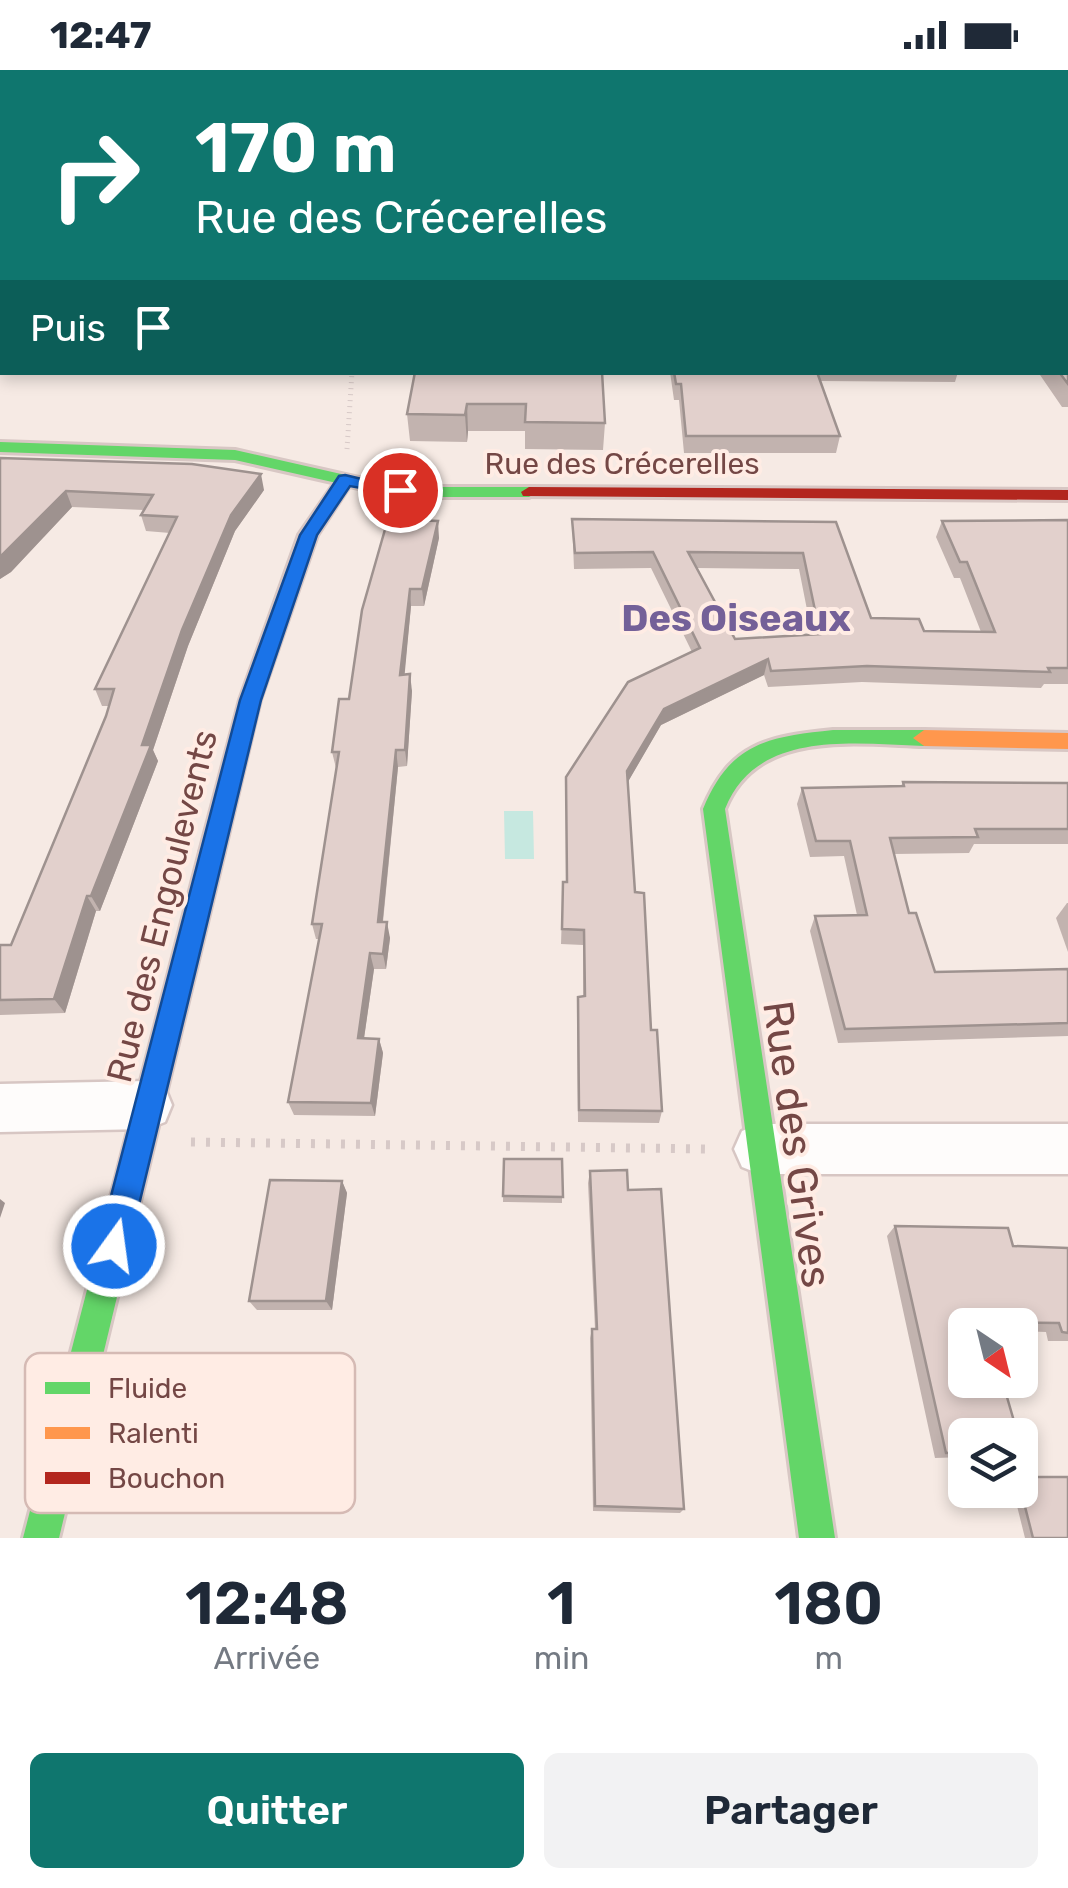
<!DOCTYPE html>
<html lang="fr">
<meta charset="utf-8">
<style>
body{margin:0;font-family:Rubik,sans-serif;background:#f2f2f3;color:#1f2937;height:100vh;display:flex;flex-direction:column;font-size:38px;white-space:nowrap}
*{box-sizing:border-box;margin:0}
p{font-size:32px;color:#747a83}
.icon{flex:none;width:55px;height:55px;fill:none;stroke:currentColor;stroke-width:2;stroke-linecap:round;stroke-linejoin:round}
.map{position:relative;height:1468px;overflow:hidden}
.details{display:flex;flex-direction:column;background:#fff;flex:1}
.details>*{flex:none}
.banner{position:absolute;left:0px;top:0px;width:1070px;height:305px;box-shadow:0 5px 15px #0003;background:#0f766e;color:#fff;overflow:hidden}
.needle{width:65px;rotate:145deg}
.buttons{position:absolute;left:948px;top:1238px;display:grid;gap:20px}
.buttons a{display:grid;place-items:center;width:90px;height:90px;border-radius:15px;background:#fff;box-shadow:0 5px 15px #0003;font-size:50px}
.pin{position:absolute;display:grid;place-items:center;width:85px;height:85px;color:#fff;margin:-42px;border:5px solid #fff;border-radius:50%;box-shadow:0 2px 10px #0007}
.me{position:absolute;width:110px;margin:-55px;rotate:14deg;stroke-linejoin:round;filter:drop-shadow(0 0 8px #0008)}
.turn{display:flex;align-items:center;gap:35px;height:210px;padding:0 30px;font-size:45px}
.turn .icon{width:130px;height:130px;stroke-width:2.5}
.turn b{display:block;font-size:70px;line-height:85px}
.then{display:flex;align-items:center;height:95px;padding:0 30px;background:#0003;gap:20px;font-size:38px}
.eta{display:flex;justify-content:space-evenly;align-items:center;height:170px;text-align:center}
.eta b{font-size:60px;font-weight:600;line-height:70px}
.button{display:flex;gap:20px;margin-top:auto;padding:20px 30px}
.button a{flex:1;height:115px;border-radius:15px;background:#0f766e;color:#fff;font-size:40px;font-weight:600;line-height:115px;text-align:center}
.button a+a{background:#f2f2f3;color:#1f2937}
.status{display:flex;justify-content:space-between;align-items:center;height:70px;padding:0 50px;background:#fff;direction:ltr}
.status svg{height:28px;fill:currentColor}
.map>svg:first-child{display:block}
.water{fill:#c6e8e0}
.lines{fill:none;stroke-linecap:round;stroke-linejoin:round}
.street-casing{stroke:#d7c6c3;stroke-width:5}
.fast-casing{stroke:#d8c7c4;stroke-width:6}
.slow-casing{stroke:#d8c7c4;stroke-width:6}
.jam-casing{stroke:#d8c7c4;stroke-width:6}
.path-far1{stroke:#d7c9c7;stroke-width:5;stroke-dasharray:1 5;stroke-linecap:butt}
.path{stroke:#d7c9c7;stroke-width:9;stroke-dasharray:4 11;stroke-linecap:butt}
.street{fill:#fefcfb;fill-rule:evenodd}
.fast{fill:#63d668;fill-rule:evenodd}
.slow{fill:#ff974d;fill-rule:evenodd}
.jam{fill:#b3261e;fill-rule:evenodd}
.wall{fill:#c2b3af;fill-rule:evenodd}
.shaded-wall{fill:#9e928f}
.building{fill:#e2d0cc;stroke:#9e928f;stroke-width:2.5;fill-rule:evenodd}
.route{fill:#1a73e8;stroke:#114b97;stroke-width:2.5}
.labels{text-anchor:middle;stroke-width:8;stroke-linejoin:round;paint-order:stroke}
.far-street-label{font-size:30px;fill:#744745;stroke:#ffece4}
.street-label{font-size:35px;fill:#744745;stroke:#ffece4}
.neighbourhood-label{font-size:38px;font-weight:bold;fill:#746098;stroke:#ffece4}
.near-street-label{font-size:42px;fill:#744745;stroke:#ffece4}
.key{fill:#ffece4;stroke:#d5bab4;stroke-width:2.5}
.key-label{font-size:28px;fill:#744745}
</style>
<div class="status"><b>12:47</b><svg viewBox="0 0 49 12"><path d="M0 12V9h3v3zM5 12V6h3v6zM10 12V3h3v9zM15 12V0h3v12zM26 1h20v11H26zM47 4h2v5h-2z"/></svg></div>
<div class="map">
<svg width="1068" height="1468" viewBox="0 0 1068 1468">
<rect width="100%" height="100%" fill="#f6eae4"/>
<path class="water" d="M 504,741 L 533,741 L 534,789 L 505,789 Z"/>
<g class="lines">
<g class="street-casing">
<g id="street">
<path d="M 147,1011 L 165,1018 L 172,1035 L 165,1052 L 147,1059 L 0,1062 L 0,1014 Z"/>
<path d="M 760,1054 L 1068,1054 L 1068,1104 L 760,1104 L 742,1097 L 734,1079 L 742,1061 Z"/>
</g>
</g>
<g class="fast-casing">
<g id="fast">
<path d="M 0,372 L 235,380 L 372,411 L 431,417 L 529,417 L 537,422 L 529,427 L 431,427 L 372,421 L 235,390 L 0,382 Z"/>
<path d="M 833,660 L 924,660 L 935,668 L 924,676 C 853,674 757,659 725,739 L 835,1468 L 799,1468 L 703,739 C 730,673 767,667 833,660 Z"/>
<path d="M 212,773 L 220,775 L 224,782 L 59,1468 L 23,1468 L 200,782 L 204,775 Z"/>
</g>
</g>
<g class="slow-casing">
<g id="slow">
<path d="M 345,405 L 353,410 L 317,465 L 260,630 L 224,782 L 220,789 L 204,789 L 200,782 L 240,630 L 299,465 L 339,407 Z"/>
<path d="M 924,660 L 1068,663 L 1068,679 L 924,676 L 913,668 Z"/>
</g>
</g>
<g class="jam-casing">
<path id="jam" d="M 529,417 L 1068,420 L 1068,430 L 523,426 L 521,422 Z"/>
</g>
<path class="path-far1" d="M 347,379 L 352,302"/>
<path class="path" d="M 191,1072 L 709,1079"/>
<use href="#street" class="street"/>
<use href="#fast" class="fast"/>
<use href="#slow" class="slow"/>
<use href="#jam" class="jam"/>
</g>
<g class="wall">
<path d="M 1068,240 L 1068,337 L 1062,337 L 1038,302 L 1068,302 Z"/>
<path d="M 415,302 L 605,353 L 603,380 L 525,379 L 525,361 L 468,361 L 467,372 L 410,371 L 407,344 Z"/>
<path d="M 670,302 L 958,302 L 955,312 L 820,311 L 840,366 L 836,383 L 684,383 L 679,330 L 674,330 Z"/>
<path d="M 0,388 L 264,420 L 235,461 L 188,576 L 153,680 L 158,691 L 100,841 L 96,841 L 65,943 L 0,945 L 0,875 L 11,875 L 106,646 L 109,636 L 102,636 L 95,619 L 170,463 L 146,461 L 141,445 L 144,440 L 72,437 L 11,502 L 0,509 Z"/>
<path d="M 388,449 L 439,468 L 424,536 L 411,536 L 404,605 L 412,621 L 407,696 L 398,697 L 383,852 L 390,868 L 386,899 L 374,899 L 364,968 L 379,969 L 383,983 L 375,1046 L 294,1045 L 288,1032 L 319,869 L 316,869 L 312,854 L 336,698 L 332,682 L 349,629 Z"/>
<path d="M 572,449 L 836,452 L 871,548 L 924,561 L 981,562 L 960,508 L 954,508 L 936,467 L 942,451 L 1068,450 L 1068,614 L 1044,614 L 1041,618 L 862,612 L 768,617 L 764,605 L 661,655 L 627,713 L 635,822 L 662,1041 L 659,1053 L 578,1052 L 577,941 L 578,927 L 583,926 L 583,875 L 561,874 L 563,812 L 566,812 L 692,582 L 651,498 L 574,499 ZM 697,498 L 799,499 L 812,565 L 735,569 Z"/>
<path d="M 903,712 L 1068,713 L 1068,774 L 974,774 L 969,783 L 894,784 L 909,843 L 935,902 L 1068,899 L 1068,966 L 838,973 L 810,861 L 815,846 L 857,845 L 844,786 L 810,787 L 797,734 L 802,718 L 901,716 Z"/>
<path d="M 1067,833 L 1068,833 L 1068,882 L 1056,848 Z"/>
<path d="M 504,1089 L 562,1089 L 562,1133 L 503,1132 Z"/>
<path d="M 590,1101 L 628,1120 L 684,1439 L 680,1443 L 593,1441 L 590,1268 L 592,1259 L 595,1259 L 588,1113 Z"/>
<path d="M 342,1111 L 347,1123 L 332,1240 L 257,1240 L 249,1231 Z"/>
<path d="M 895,1156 L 1013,1176 L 1068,1178 L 1068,1271 L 1048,1271 L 1046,1262 L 1020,1261 L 1020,1255 L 965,1255 L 965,1387 L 935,1388 L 887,1166 Z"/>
<path d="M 323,1299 L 308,1439 L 217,1439 L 207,1434 Z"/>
<path d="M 1013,1420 L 1020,1420 L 1068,1468 L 1025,1468 Z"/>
</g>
<g class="shaded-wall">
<path d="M 467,334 L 468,361 L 467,372 L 465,345 Z"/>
<path d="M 261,404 L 264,420 L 235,461 L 188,576 L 153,680 L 158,691 L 100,841 L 91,826 L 182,560 L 231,445 Z"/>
<path d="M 66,421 L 72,437 L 11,502 L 0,509 L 0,487 Z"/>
<path d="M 438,451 L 439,468 L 424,536 L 422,519 Z"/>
<path d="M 410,519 L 411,536 L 403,622 L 400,605 Z"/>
<path d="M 768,589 L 764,605 L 661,655 L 625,717 L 627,701 L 664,639 Z"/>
<path d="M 410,604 L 412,621 L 407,696 L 405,680 Z"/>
<path d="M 396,680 L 398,697 L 381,868 L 378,852 Z"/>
<path d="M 87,826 L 96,841 L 65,943 L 54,929 Z"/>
<path d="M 387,852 L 390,868 L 386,899 L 383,884 Z"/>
<path d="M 370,883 L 374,899 L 362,982 L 358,968 Z"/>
<path d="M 379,969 L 383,983 L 375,1046 L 371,1033 Z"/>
<path d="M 342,1111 L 347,1123 L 332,1240 L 326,1231 Z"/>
<path d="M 0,1129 L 5,1133 L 0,1148 Z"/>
<path d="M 317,1291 L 323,1299 L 308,1439 L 300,1435 Z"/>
</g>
<g class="building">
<path d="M 1068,240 L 1068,314 L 1059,302 L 1068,302 Z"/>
<path d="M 415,302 L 602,302 L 605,353 L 525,352 L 526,334 L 467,334 L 465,345 L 407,344 Z"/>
<path d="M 674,302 L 817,302 L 840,366 L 686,366 L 681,314 L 676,314 Z"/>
<path d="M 0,388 L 192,394 L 261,404 L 231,445 L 182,560 L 142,675 L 151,675 L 91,826 L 87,826 L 54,929 L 0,930 L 0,875 L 11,875 L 106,646 L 114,619 L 95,619 L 177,447 L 141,445 L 153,425 L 66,421 L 0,487 Z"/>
<path d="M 388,449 L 438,451 L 422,519 L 410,519 L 400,605 L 410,604 L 405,680 L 396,680 L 378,852 L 387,852 L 383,884 L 370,883 L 358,968 L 379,969 L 371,1033 L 288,1032 L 322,854 L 312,854 L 339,682 L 332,682 L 339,629 L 349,629 L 362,540 Z"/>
<path d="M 572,449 L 836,452 L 871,548 L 919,549 L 924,561 L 995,562 L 967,492 L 960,492 L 942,451 L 1068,450 L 1068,598 L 1048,598 L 1050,602 L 867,596 L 771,601 L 768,589 L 664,639 L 627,701 L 635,822 L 644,823 L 651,960 L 657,960 L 662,1041 L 579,1040 L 578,927 L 585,926 L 584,860 L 562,859 L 563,812 L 567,812 L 566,707 L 628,612 L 700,578 L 653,482 L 575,483 ZM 688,482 L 803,483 L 820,564 L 735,569 Z"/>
<path d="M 903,712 L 1068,713 L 1068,759 L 975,759 L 978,767 L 890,768 L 909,843 L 916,843 L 935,902 L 1068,899 L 1068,953 L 845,959 L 815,846 L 867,845 L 850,771 L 816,771 L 802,718 L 904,716 Z"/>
<path d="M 504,1089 L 562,1089 L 563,1127 L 503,1126 Z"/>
<path d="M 627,1100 L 628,1120 L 661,1119 L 684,1439 L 595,1436 L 592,1259 L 597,1259 L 590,1101 Z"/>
<path d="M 270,1110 L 342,1111 L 326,1231 L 249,1231 Z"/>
<path d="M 895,1156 L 1008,1158 L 1013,1176 L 1068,1178 L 1068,1263 L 1062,1262 L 1059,1253 L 985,1252 L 986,1255 L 965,1255 L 965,1310 L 1002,1310 L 1018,1365 L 965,1365 L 965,1382 L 946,1383 Z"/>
<path d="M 1020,1407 L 1068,1407 L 1068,1468 L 1033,1468 L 1020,1417 Z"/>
</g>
<path class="route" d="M 345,405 L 408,420 L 400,425 L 350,416 L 317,465 L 261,630 L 129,1176 L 124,1187 L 114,1191 L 103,1187 L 98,1176 L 240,630 L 300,465 L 339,406 Z"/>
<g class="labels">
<g class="far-street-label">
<text x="622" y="404">Rue des Crécerelles</text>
</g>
<g class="street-label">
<text transform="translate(162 836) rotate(-76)" y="12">Rue des Engoulevents</text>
</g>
<g class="neighbourhood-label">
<text x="736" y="561">Des Oiseaux</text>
</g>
<g class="near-street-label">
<text transform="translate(798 1074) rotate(82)" y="15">Rue des Grives</text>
</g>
</g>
<rect x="25" y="1283" width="330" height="160" rx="15" class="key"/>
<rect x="45" y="1312" width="45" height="12" fill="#63d668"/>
<rect x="45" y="1357" width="45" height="12" fill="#ff974d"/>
<rect x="45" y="1402" width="45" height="12" fill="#b3261e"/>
<g class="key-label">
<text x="108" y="1328">Fluide</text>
<text x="108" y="1373">Ralenti</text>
<text x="108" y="1418">Bouchon</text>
</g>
</svg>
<div class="buttons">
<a><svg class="needle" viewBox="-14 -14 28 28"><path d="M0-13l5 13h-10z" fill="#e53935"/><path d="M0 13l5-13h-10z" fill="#747a83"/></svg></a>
<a><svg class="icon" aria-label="layers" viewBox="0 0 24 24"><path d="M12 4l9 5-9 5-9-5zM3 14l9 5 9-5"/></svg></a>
</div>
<div class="pin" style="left:400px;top:420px;background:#d93025"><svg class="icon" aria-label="arrive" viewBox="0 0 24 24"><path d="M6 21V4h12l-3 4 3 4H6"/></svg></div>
<svg class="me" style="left:114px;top:1176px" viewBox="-20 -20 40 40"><circle r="17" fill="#1a73e8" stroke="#fff" stroke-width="3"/><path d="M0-11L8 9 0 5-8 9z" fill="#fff"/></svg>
<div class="banner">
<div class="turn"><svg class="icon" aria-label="right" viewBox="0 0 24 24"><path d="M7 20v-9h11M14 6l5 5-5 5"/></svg><div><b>170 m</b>Rue des Crécerelles</div></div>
<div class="then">Puis<svg class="icon" aria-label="arrive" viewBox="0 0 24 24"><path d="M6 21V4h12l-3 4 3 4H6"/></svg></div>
</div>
</div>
<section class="details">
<div class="eta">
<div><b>12:48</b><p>Arrivée</p></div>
<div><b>1</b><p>min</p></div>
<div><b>180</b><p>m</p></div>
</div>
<div class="button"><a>Quitter</a><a>Partager</a></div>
</section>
